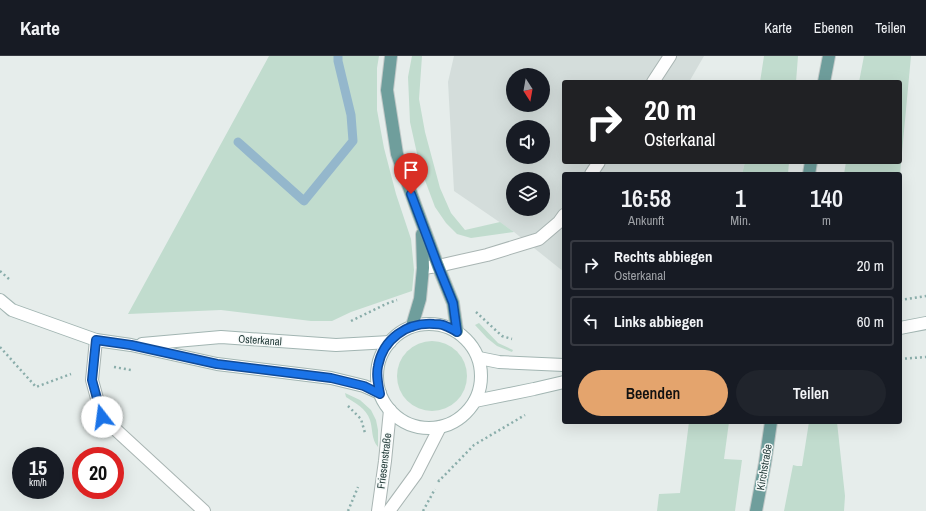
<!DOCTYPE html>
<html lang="de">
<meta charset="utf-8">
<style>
body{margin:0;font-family:"Archivo Narrow",sans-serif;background:#20242c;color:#f1f3f6;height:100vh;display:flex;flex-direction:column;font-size:15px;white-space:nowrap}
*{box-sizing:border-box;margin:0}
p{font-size:13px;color:#9ea1a6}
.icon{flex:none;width:22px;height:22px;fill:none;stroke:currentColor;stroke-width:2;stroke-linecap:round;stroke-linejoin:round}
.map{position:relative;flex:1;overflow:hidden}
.details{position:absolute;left:562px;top:116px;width:340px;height:252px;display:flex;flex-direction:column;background:#171b24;border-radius:4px;box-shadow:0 4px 16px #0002}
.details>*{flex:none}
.hud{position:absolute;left:562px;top:24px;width:340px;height:84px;border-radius:4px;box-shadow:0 4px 16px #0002;background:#202124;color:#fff;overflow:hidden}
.needle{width:26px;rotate:169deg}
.tools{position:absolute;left:506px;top:12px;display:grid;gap:8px}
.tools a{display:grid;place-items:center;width:44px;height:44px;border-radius:50%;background:#171b24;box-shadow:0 4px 16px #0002;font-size:20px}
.speed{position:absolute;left:12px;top:391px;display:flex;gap:8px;font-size:20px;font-weight:700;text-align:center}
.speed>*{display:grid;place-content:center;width:52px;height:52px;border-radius:50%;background:#171b24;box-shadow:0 4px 16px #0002;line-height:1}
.speed small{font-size:10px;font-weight:400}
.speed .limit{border:6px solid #d22;background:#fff;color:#111}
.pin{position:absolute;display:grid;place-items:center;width:34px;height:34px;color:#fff;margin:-41px -17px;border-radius:50% 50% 50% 0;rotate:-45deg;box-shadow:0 0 4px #0007}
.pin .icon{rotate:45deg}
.me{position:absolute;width:44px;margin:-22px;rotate:345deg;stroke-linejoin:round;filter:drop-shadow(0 0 3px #0008)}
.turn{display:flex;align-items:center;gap:14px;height:84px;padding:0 16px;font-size:18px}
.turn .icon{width:52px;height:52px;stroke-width:2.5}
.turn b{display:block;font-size:28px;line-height:34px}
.eta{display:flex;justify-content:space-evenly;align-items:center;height:68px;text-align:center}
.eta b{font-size:24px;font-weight:600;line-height:28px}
.button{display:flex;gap:8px;margin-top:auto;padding:8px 16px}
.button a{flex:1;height:46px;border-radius:24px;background:#e4a46d;color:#111;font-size:16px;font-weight:600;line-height:46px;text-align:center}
.button a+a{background:#20242c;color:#f1f3f6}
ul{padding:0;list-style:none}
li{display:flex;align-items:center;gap:12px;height:50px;margin:0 8px 6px;padding:0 8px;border:2px solid #363941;border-radius:4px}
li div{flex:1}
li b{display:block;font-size:15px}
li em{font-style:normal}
header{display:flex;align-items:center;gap:24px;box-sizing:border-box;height:56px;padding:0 20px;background:#171b24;border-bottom:1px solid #363941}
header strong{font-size:19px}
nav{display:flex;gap:22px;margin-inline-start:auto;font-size:14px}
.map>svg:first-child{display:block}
.built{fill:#d4dddb;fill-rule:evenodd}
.green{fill:#c1dcce}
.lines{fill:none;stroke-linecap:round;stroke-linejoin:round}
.stream{stroke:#94b7cc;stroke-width:9}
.service-casing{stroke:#a9b5b3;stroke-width:14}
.tertiary-casing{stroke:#a9b5b3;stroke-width:14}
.secondary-casing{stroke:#a2b5b2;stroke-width:14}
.primary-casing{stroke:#c2c9c8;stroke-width:14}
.path{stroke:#8aadaa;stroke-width:2.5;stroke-dasharray:2 3;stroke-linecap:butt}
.service{stroke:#fff;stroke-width:12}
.tertiary{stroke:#fff;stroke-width:12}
.secondary{stroke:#fff;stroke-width:12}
.primary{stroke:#6f9e9c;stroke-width:12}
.route-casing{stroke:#114b97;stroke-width:10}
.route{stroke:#1a73e8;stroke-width:7}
.labels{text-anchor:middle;stroke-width:3;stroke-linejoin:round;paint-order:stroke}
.street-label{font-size:11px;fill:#263e3c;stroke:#f6faf9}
</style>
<header>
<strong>Karte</strong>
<nav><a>Karte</a><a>Ebenen</a><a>Teilen</a></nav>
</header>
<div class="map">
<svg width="926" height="455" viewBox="0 0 926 455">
<rect width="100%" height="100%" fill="#e6edeb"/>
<path class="built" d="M 454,0 L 704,0 L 689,26 L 564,26 L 564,106 L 745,106 L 742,118 L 564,118 L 564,216 L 514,176 L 454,135 L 448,26 ZM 513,19 L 543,19 L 543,49 L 513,49 ZM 513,71 L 543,71 L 543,101 L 513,101 ZM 513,123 L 543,123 L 543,153 L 513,153 Z"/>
<g class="green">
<path d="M 269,0 L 379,0 L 377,12 L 377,54 L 384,92 L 396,138 L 411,183 L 414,214 L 412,235 L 351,256 L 332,265 L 311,265 L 221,254 L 128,258 Z"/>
<path d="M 412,0 L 422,0 L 419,43 L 425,76 L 440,132 L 451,157 L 465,174 L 500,166 L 514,176 L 471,182 L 457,178 L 446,167 L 435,151 L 420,111 L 410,66 L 408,21 Z"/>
<path d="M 764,0 L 798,0 L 796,26 L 760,26 Z"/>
<path d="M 864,0 L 911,0 L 900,118 L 844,118 L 846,106 L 900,106 L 900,26 L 859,26 Z"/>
<path d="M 745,106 L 789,106 L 788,118 L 742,118 Z"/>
<path d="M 479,267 L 498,287 L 513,294 L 512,296 L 497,290 L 487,282 L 475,269 Z"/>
<circle cx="432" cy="320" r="35"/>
<path d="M 345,337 L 360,344 L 371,354 L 376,364 L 378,374 L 378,391 C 371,383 373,373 370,364 C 366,352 355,347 346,341 Z"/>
<path d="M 689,366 L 729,366 L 724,403 L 742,404 L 735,455 L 657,455 L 659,438 L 680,437 Z"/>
<path d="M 809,366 L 837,366 L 845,440 L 844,455 L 784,455 L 793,409 L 797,410 L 802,410 Z"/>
</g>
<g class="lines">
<path class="stream" d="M 238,86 L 304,145 L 353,85 L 351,59 L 338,5 L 338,0"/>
<g class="service-casing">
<g id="service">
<path d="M 653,26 L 670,0"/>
<path d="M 591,118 L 599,106"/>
<path d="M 423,212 L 438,210 L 487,199 L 539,183 L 559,166 L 564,159"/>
<path d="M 96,284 L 92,324 L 102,361 L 204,455"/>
</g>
</g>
<g class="tertiary-casing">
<g id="tertiary">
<path d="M 378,455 L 385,405 L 390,354"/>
<path d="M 389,455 L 416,418 L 440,371"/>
</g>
</g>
<g class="secondary-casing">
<g id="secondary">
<path d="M 0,244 L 12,254 L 96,284 L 131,289 L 217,308 L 331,322 L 364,330 L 380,337"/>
<circle cx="429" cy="320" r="52"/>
<path d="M 900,272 L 926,267"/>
<path d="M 142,288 L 221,281 L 336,289 L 390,286"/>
<path d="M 479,302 L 499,306 L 564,309"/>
<path d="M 475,345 L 534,333 L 564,326"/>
</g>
</g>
<g class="primary-casing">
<g id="primary">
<path d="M 391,0 L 387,34 L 397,98 L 416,151 L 438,210 L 453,247 L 457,275"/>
<path d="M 824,26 L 829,0"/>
<path d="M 809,118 L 811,106"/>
<path d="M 412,270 L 420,243 L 423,212 L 422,178"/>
<path d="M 756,455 L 765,407 L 771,366"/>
</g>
</g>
<g class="path">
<path d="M 0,215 L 9,223"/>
<path d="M 900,244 L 926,240"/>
<path d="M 476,256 L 502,280 L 512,283"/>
<path d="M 351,265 L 386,248 L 397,244"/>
<path d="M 0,291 L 36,331 L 71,318"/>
<path d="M 900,303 L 926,301"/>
<path d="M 114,311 L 131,314"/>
<path d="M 348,350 L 361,363 L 365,377"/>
<path d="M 438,424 L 439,425 L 474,389 L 525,359"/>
<path d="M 348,455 L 358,431"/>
<path d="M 423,455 L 435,433"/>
</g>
<use href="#service" class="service"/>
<use href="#tertiary" class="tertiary"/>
<use href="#secondary" class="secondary"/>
<use href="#primary" class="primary"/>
</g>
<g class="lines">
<g class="route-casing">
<path id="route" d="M 102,361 L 92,324 L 96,284 L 131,289 L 217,308 L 331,322 L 364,330 L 380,338 C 378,328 376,319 378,310 C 383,283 407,266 434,268 C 437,268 440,268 443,269 C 448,271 453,273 457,276 L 453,247 L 438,210 L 411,138"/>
</g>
<use href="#route" class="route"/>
</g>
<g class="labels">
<g class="street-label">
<text transform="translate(260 284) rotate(4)" y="4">Osterkanal</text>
<text transform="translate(384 405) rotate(-83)" y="4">Friesenstraße</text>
<text transform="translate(764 411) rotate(-80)" y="4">Kirchstraße</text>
</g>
</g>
</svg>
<div class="tools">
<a><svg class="needle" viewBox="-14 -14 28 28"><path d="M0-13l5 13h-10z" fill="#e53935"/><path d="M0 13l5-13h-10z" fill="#9ea1a6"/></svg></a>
<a><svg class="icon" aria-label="sound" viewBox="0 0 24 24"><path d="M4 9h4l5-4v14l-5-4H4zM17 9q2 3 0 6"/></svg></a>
<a><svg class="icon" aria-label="layers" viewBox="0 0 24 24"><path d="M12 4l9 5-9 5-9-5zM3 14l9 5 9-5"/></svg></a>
</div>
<div class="speed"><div>15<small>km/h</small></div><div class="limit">20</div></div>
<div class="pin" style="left:411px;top:138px;background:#d93025"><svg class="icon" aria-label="arrive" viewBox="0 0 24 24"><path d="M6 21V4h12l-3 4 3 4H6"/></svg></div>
<svg class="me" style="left:102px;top:361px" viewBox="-20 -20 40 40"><circle r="19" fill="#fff"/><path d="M0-13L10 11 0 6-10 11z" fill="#1a73e8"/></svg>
<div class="hud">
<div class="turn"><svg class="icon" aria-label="right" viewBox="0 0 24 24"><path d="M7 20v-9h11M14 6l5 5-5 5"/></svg><div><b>20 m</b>Osterkanal</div></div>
</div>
<section class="details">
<div class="eta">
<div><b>16:58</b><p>Ankunft</p></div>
<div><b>1</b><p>Min.</p></div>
<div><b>140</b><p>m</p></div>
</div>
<ul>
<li><svg class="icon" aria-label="right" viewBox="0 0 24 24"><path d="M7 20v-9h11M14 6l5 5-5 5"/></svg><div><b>Rechts abbiegen</b><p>Osterkanal</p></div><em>20 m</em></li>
<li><svg class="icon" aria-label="left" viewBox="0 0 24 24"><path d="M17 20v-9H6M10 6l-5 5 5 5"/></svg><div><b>Links abbiegen</b></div><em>60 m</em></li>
</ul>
<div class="button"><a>Beenden</a><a>Teilen</a></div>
</section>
</div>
